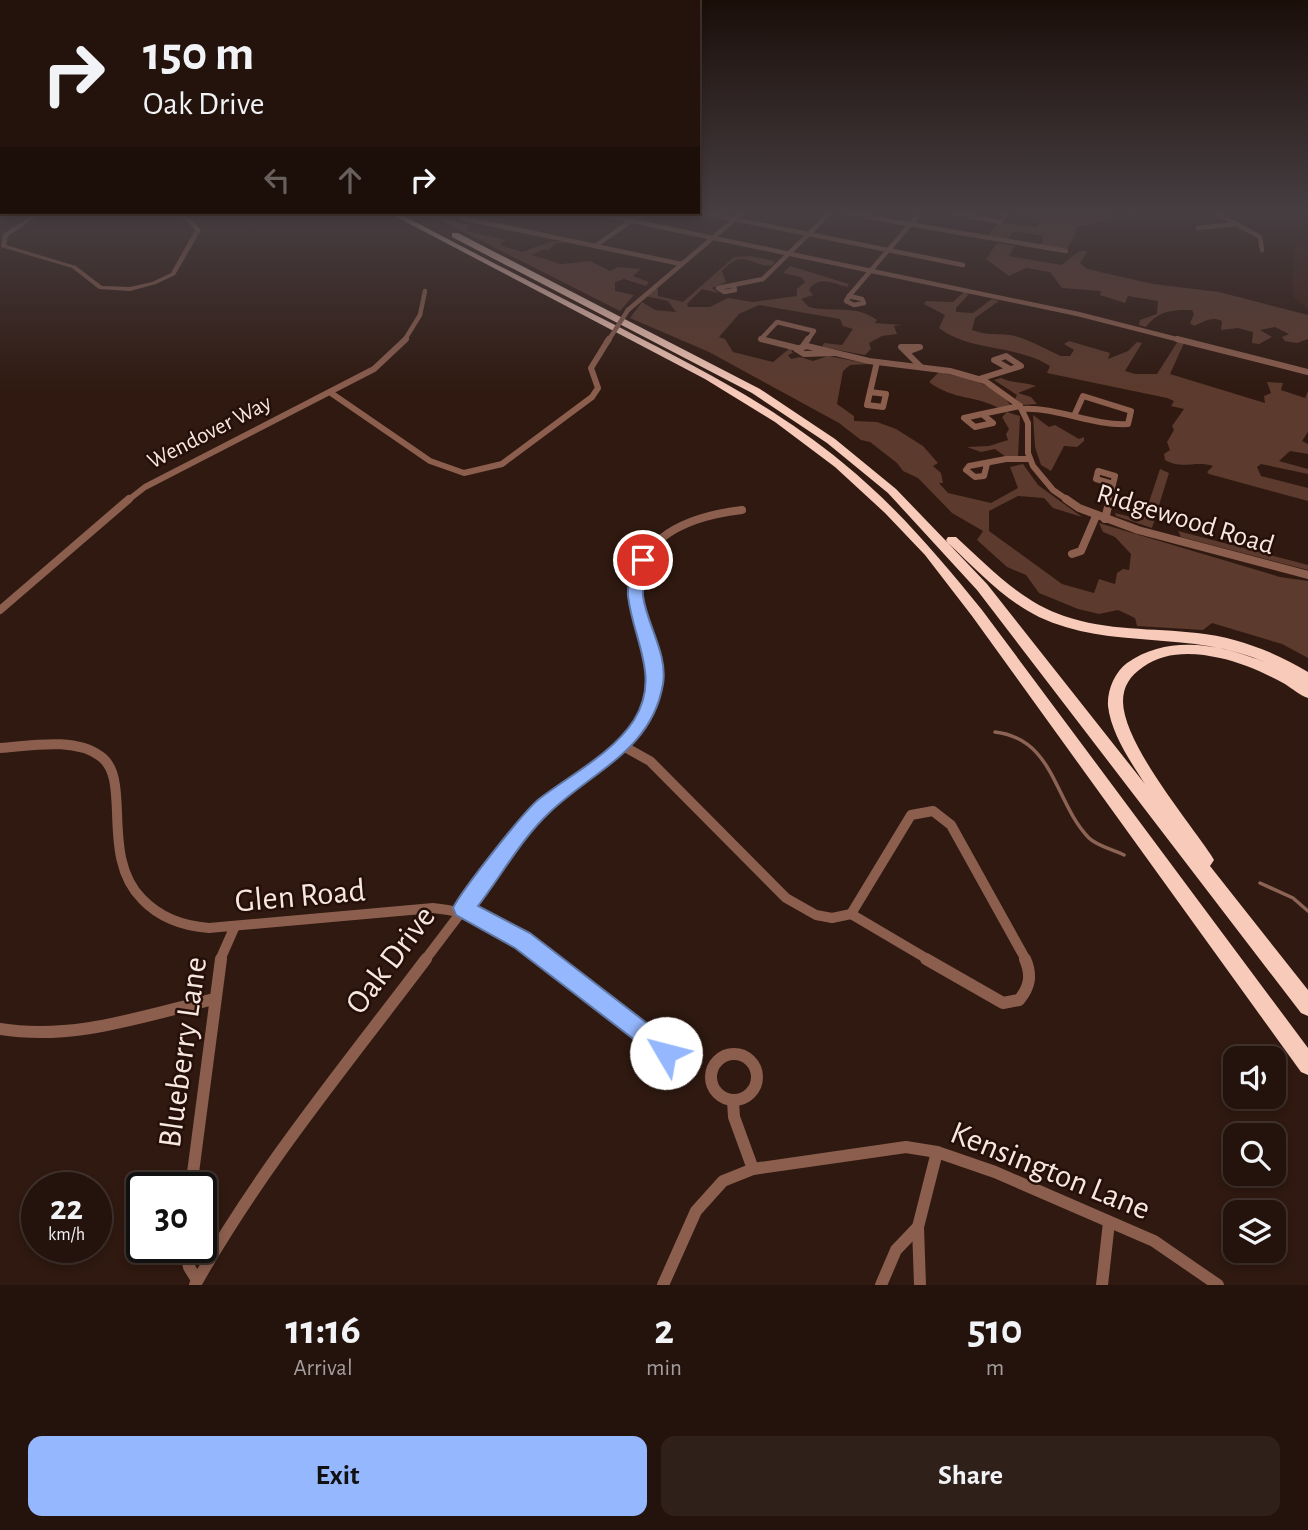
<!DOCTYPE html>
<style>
body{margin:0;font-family:"Alegreya Sans",sans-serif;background:#2f201a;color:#f1f3f6;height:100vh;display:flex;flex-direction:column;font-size:26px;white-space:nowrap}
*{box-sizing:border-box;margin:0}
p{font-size:23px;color:#a39e9d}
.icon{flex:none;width:38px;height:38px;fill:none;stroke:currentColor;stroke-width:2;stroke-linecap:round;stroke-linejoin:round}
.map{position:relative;height:1285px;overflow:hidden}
.sheet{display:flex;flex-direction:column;background:#23130c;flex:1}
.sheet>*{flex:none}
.guide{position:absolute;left:0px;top:0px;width:700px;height:214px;box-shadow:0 4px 10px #0003,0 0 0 2px #40322d;background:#23130c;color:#f1f3f6;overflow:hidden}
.fabs{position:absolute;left:1223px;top:1046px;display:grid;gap:14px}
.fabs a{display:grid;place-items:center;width:63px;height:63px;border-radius:14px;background:#23130c;box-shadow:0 4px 10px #0003,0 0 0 2px #40322d;font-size:35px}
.speed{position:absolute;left:21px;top:1172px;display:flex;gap:14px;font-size:35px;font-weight:700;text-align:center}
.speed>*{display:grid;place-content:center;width:91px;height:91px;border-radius:50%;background:#23130c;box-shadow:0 4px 10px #0003,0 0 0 2px #40322d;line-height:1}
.speed small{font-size:18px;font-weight:400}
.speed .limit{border:4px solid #111;border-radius:10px;background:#fff;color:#111}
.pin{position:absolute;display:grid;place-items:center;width:60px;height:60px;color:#fff;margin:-30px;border:4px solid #fff;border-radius:50%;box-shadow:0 2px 7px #0007}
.me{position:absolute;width:77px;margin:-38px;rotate:307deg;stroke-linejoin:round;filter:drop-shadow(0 0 5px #0008)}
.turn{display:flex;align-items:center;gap:24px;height:147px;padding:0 28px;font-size:32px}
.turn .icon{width:91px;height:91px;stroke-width:2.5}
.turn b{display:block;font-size:49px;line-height:60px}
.lanes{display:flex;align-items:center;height:66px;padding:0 28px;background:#0003;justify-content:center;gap:35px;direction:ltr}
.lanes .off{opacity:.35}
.eta{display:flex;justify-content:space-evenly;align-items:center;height:119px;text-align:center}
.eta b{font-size:42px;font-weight:600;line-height:49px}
.action{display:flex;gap:14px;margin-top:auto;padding:14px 28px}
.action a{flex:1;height:80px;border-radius:14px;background:#94b7fd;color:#111;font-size:28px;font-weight:600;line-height:80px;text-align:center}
.action a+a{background:#2f201a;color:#f1f3f6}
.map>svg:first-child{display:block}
.built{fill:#3d2015}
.green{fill:#5c3a2d}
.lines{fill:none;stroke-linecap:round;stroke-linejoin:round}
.stream{stroke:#8c6354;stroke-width:3.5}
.minor-far4{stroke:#8b5e4e;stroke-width:4.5}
.minor-far3{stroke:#8b5e4e;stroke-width:6}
.minor-far2{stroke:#8b5e4e;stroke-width:8}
.minor-far1{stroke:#8b5e4e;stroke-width:10}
.minor{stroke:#8b5e4e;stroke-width:12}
.tertiary{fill:#8b5e4e;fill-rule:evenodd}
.motorway{fill:#f8caba;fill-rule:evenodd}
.minor-bridge-far1{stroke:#8b5e4e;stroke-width:4.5}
.minor-bridge{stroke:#8b5e4e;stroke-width:6}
.route{fill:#94b7fd;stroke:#6077a4;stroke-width:2}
.labels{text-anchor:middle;stroke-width:5;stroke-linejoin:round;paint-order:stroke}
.far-street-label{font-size:23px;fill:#f7e7e1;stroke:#250f08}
.street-label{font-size:28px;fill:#f7e7e1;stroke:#250f08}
.near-street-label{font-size:33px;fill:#f7e7e1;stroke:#250f08}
</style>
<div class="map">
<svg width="1308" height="1285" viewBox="0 0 1308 1285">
<rect width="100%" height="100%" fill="#2f1910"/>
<path class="built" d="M 1293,246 L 1308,248 L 1308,309 L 1293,297 Z"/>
<g class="green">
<path d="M 427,213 L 444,213 L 451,221 L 470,225 L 465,229 L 469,232 L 506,240 L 500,245 L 522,252 L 552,241 L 571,243 L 555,243 L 548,251 L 545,249 L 532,255 L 561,264 L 590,261 L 610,271 L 618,267 L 641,269 L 633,276 L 649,282 L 646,286 L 624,279 L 615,282 L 615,291 L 634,295 L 620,311 Z"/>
<path d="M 1012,213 L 1103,213 L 1118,216 L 1111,220 L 1076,227 L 1075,235 L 1066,251 L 1028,246 L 1031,243 L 1042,244 L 1043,236 L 1013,231 L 1006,242 L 986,238 L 999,222 L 1038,227 L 1040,221 Z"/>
<path d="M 997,243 L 1015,246 L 1009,256 L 1062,265 L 1079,251 L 1087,251 L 1080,263 L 1087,269 L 1153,284 L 1219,292 L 1308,315 L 1308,339 L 1297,343 L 1285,341 L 1282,337 L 1289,334 L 1275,327 L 1260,330 L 1272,337 L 1259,344 L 1252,343 L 1253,332 L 1238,328 L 1221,330 L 1222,321 C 1210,316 1205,322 1194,326 L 1190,323 L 1194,314 L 1192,310 C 1172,310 1159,310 1146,327 L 1139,325 L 1140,320 L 1157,314 L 1158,301 L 1128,296 L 1125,303 L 1100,295 L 1101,291 L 1062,288 L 1050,272 L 1026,268 L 1009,276 L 986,259 Z"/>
<path d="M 750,256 L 775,261 L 771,266 C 748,265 744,248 722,271 L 726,282 L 712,288 L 719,293 L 702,289 L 687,304 L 688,307 L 710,307 L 728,298 L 752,302 L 797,296 L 797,289 L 805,282 L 801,277 L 783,273 L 790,266 L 849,284 L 847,287 C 832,283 818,275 809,290 L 813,295 L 801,299 L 809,307 C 833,313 855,304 877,320 L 875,323 L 902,325 L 894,326 L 897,334 L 882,336 L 869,343 L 871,349 L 865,355 L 822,347 L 824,343 L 842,345 L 853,329 L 843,326 L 840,319 L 759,305 L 739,314 L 719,337 L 725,339 L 733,352 L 773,362 L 790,348 L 793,353 L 788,355 L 791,359 L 800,357 L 813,361 L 828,356 L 870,364 L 850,365 L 843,371 L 837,404 L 854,416 L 854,421 L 877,422 L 896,429 L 923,446 L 938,463 L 933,466 L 941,473 L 943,483 L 939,483 L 948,493 L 991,503 L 1018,488 L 1010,467 L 1023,464 L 1038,485 L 1082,517 L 1053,508 L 1044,498 L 1018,496 L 989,511 L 989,531 L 1062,584 L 1094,593 L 1099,579 L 1115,584 L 1117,573 L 1123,569 L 1129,570 L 1131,554 L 1115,537 L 1103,532 L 1099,523 L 1280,577 L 1308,581 L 1308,658 L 1282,644 L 1212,623 L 1203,630 L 1137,626 L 1135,618 L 1118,610 L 1099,614 L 1078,609 L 1039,593 L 1026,575 L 1007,567 L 977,540 L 983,531 L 952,513 L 918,478 L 903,471 L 897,463 L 870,442 L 861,440 L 839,423 L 709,352 L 630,318 L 642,302 L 655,310 L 676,312 L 668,301 L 646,296 L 655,288 L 658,289 L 658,296 L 683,302 L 734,257 Z"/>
<path d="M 964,292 L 969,294 L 956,308 L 956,312 L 973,313 L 992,299 L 999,301 L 975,318 L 972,330 C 990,336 994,333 1010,335 C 1027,338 1044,349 1061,356 L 1070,356 L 1074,350 L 1064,344 L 1069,341 L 1110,353 L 1108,359 L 1128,351 L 1137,342 L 1142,343 L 1125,371 L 1135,374 L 1157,374 L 1178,341 L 1184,343 L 1170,374 L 1265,403 L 1264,396 L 1271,393 L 1267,382 L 1283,383 L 1281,390 L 1305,398 L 1308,391 L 1308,432 L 1302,441 L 1308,444 L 1308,454 L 1290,451 L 1279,461 L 1308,469 L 1308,474 L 1261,464 L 1257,467 L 1261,476 L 1308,488 L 1308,501 L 1209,474 L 1207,472 L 1213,466 C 1196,460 1182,470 1165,460 L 1164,454 L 1170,450 L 1167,442 L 1174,430 L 1172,426 L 1184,409 L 1171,406 L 1174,401 L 1167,398 L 1047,373 L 1050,366 C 1016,344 970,352 939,328 L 945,315 L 924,304 L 926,301 L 953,302 Z"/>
<path d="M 939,372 C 964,378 997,383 1011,406 L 1000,409 C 977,395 954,401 929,382 Z"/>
<path d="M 1001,378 C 1013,384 1023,381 1036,386 L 1018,393 L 1031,397 L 1037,404 L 1023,405 L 1015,399 L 1017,395 L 994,380 Z"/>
<path d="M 1007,412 L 1020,416 L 1018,457 L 1006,457 L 995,449 L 981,452 L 967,447 L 989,446 L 1008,440 L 1006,434 L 1009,429 L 1002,417 Z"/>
<path d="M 1033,415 L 1049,427 L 1055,425 L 1079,439 L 1084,437 L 1084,441 L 1077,447 L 1064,446 L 1051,471 L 1041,465 L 1035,447 Z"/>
<path d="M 1160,469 L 1169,473 L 1152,528 L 1116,516 L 1115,513 L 1143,520 Z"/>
<path d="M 1178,531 L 1308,565 L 1308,570 L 1181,537 Z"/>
</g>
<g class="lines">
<g class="stream">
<path d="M 995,732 C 1055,739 1054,802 1089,838 C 1097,846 1114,850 1124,855"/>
<path d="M 1260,883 L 1293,898 L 1308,911"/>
</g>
<g class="minor-far4">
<path d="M 594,213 L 1078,314 L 1184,341"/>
<path d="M 703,213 L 963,265"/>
<path d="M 845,213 L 1066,251"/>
<path d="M 951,213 L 1000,222 L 1006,213"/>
<path d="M 1126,213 L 1131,213"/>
<path d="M 1216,213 L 1260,237 L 1262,250"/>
<path d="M 462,218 L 681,264"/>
<path d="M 1198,228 L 1236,224"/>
<path d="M 595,246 L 643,213"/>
<path d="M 734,286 L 735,290 L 724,292 L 718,288 L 763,279 L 830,213"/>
<path d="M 849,296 L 862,299 L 864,303 L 854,305 L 846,301 Z"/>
<path d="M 849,296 L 920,213"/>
<path d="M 628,310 L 742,213"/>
<path d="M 404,341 L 420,315 L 425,291"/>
<path d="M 767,341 L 761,339 L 777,322 L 814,331 L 807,341"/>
</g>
<g class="minor-far3">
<path d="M 761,339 L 797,348"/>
<path d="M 1177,339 L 1308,372"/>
<path d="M 803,346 L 808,339"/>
<path d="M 907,352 L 920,347 L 901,347 L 921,367"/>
<path d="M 835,353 L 804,354 L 796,349 L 807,346 L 869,361 L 950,371 L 985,381 L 1020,406 L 1028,423 L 1028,453 L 1033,466 L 1053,490 L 1069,501"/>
<path d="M 979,379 L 1021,366 L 1006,356 L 994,360 L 1010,369"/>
<path d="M 870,392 L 886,394 L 883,407 L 867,405 Z"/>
<path d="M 870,392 L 877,362"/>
<path d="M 331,393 L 430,461 L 464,473 L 502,464 L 592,397 L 598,388 L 591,368 L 607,342"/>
<path d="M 1022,409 C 1058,407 1092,426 1128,424 L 1131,411 L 1083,396 L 1074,416"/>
<path d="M 982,414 L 993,423 L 975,427 L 964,418 Z"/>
<path d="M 982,414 L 1020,406"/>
<path d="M 987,464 L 984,476 L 975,477 L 966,470 L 969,466 L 1006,459 L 1029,459"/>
<path d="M 127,501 L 145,487 L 374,369 L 406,339"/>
<path d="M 1109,501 L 1115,476 L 1098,471 L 1096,479 L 1113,484"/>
</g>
<g class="minor-far2">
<path d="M 1066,499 L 1079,508 L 1138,530 L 1308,575"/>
<path d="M 1105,519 L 1110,499"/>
<path d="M 1072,554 L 1081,551 L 1096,516"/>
<path d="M 0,610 L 129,499"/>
<path d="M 650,704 C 659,672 646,646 639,615 C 622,543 682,517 742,510"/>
</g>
<g class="minor-far1">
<path d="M 623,746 L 650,761 L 786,898 L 816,915 L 832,918 L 851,914"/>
<path d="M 0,748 C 30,746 74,737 100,756 C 133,778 99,856 142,899 C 160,918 183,926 209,928 L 433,908 C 484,913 511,929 551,960"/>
<path d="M 851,914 L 929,960"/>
<path d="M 851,914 L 911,815 L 933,811 L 951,825 L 1026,960"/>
<path d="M 220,960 L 235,926"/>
<path d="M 425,960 L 534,816 L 628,740 L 640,725 L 650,702"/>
</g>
<g class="minor">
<path d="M 549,959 L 623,1021 L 681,1062"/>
<path d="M 926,959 L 1003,1003 L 1019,1000 C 1030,987 1032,975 1025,959"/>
<path d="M 0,1029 C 73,1041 143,1016 214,999"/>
<circle cx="734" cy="1077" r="23"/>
<path d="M 733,1101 L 734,1117 L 753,1169"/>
<path d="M 191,1188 L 221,959"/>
<path d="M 185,1248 L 189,1267 L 197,1280"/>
<path d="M 195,1285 C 260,1169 346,1065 426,959"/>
<path d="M 663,1285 L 696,1211 L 723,1181 L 753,1169 L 906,1147 L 937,1152 L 995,1172 L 1154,1241 L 1218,1285"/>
<path d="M 881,1285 L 896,1250 L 918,1227"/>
<path d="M 920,1285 L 918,1227 L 937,1152"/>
<path d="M 1102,1285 L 1109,1222"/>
</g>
<path class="tertiary" d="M 36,213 L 42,213 L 8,236 L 6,245 L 76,266 L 102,286 L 130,287 L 152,282 L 171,273 L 195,230 L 187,220 L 169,213 C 185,213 191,218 201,230 L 175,275 L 156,284 L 130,291 L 99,289 L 72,268 L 1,247 L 3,234 Z"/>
<g class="motorway">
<path d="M 389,213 L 398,213 C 472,252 546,290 621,328 C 698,368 776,407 843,463 C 896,506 939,557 982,610 L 1308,1048 L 1308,1075 L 1301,1072 L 972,616 L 925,555 L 885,513 L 835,467 L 775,422 L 705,379 Z"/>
<path d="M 452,233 L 458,233 L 760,389 L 835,439 L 896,489 L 948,543 L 946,540 L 948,537 L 956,537 C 989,567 1021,602 1064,616 C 1107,631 1153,628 1197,633 C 1236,637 1275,652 1308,672 L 1308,698 C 1299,695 1293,689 1285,684 C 1265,673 1243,663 1220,658 C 1194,652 1165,651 1143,667 C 1130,676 1123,686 1123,702 C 1124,744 1187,819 1211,855 L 1214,860 L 1210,866 L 1308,990 L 1308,1016 L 1301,1013 L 977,590 L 888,493 L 827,443 L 752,393 L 452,237 ZM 948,543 C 976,569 1004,600 1039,617 C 1111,651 1192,629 1267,663 C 1222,645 1170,633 1127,663 C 1115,672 1107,690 1108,706 C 1111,733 1130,761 1145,784 L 987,584 Z"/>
</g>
<path class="minor-bridge-far1" d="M 608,341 L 628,310"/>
<path class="minor-bridge" d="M 607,342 L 609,339"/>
</g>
<linearGradient id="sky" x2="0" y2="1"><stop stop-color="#1a0e09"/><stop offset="0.54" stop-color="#473e42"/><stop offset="1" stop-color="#473e42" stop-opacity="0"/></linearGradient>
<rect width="1308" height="393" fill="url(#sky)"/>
<path class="route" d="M 643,555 L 650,560 C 647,572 642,584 643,596 C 647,625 668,654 663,684 C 652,750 593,771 550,812 C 522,838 501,876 478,906 L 530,933 L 674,1044 L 677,1053 L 674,1061 L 666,1064 L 515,948 L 456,915 L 453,908 C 461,891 524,811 539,799 C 570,775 612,754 634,720 C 661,677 633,640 628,596 C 627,584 632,572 636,560 Z"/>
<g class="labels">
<g class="far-street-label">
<text transform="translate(209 431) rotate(-27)" y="8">Wendover Way</text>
</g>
<g class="street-label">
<text transform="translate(1186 518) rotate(17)" y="10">Ridgewood Road</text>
</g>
<g class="near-street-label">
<text transform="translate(300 894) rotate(-5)" y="12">Glen Road</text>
<text transform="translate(389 959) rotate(-53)" y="12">Oak Drive</text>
<text transform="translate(181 1052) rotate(-82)" y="12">Blueberry Lane</text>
<text transform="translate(1051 1169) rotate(22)" y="12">Kensington Lane</text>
</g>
</g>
</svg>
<div class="fabs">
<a><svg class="icon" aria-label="sound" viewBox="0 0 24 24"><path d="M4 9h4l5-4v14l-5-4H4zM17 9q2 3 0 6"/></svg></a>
<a><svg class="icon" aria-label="search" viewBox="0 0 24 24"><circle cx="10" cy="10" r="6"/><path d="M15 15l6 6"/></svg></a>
<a><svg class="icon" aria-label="layers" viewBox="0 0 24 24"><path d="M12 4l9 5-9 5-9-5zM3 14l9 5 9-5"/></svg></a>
</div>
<div class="speed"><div>22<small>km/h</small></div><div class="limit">30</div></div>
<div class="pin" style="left:643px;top:560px;background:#d93025"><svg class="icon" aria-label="arrive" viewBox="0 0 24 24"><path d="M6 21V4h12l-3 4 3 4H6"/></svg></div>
<svg class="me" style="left:666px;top:1053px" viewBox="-20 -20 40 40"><circle r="19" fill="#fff"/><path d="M0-13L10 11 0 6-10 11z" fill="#94b7fd"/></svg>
<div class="guide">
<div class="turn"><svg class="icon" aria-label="right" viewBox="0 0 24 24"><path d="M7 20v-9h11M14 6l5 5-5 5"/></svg><div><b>150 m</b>Oak Drive</div></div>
<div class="lanes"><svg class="icon off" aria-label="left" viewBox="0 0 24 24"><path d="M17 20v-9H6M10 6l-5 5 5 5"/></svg><svg class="icon off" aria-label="ahead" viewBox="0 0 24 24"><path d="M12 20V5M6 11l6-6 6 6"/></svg><svg class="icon" aria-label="right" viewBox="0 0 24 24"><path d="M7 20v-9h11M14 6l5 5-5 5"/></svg></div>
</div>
</div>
<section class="sheet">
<div class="eta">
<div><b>11:16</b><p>Arrival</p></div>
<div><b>2</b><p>min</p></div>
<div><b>510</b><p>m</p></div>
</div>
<div class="action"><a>Exit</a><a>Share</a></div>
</section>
